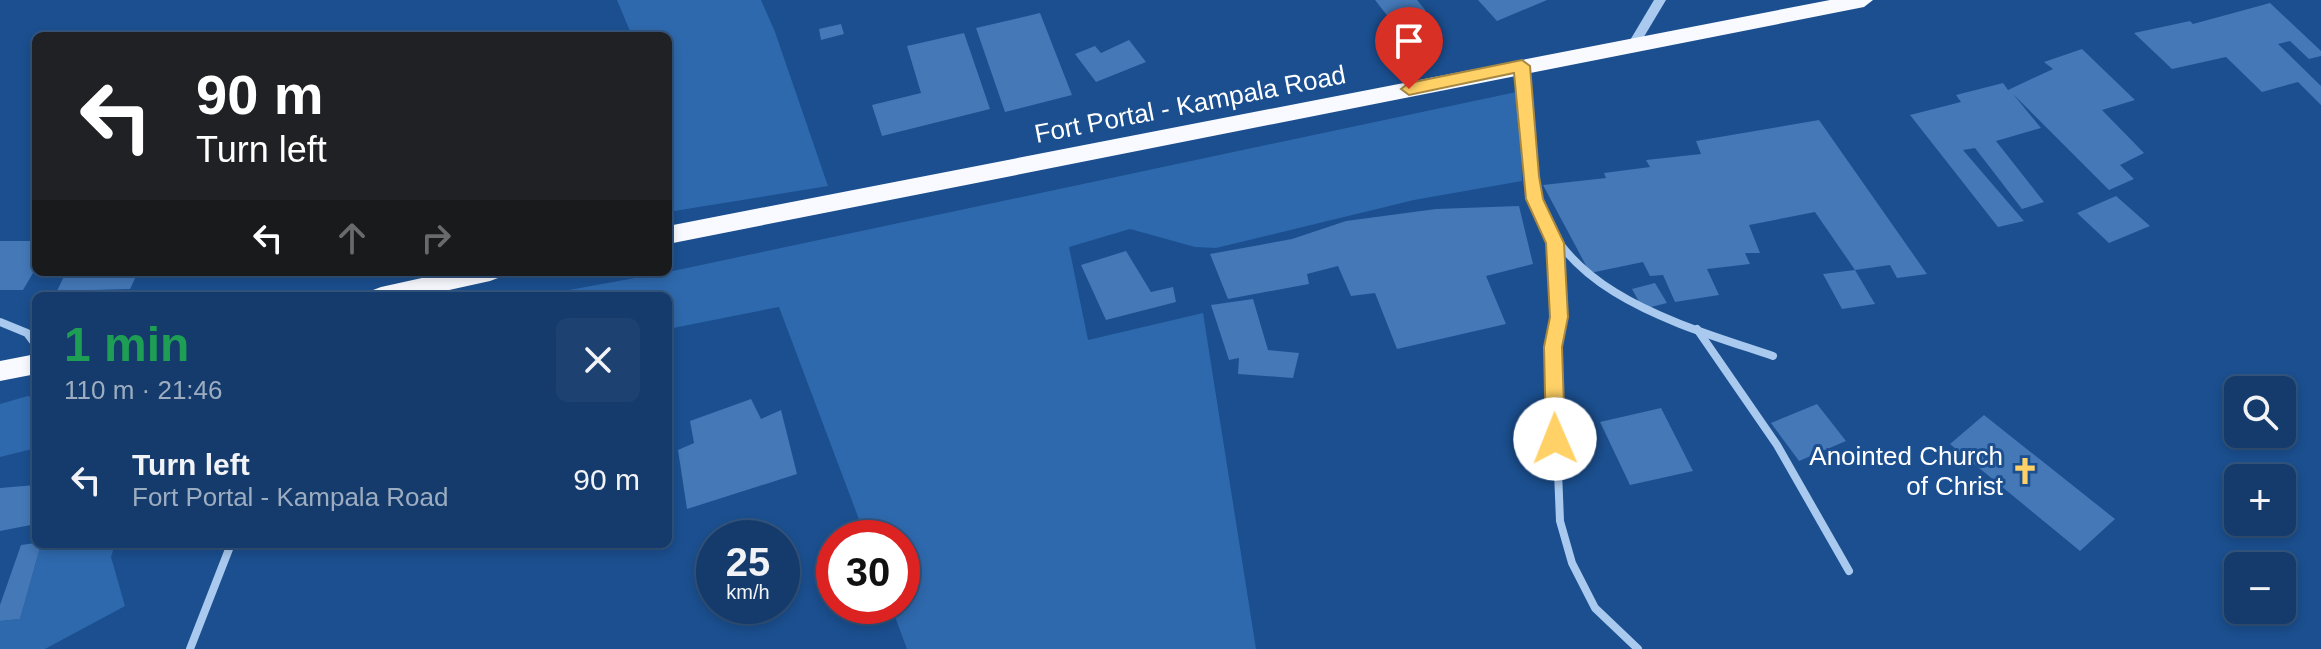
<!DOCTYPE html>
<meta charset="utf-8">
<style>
body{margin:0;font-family:Arial,sans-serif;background:#1d4271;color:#f1f3f6;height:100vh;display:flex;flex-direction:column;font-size:30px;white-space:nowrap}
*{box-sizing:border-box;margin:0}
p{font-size:26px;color:#9dadc1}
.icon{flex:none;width:44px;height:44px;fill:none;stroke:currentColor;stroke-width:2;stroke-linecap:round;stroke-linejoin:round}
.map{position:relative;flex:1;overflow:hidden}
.sheet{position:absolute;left:32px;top:292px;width:640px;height:256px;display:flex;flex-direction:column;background:#143b6b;border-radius:12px;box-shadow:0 4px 12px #0003,0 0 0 2px #33557e}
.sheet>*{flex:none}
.top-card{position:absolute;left:32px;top:32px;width:640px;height:244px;border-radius:12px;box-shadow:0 4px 12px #0003,0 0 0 2px #33557e;background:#202124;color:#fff;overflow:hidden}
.buttons{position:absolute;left:2224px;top:376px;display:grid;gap:16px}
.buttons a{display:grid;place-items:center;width:72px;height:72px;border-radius:12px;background:#143b6b;box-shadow:0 4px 12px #0003,0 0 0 2px #33557e;font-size:40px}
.speed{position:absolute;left:696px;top:520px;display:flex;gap:16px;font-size:40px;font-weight:700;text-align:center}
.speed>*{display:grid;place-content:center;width:104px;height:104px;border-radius:50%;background:#143b6b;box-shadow:0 4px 12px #0003,0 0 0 2px #33557e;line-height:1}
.speed small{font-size:20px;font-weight:400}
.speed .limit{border:12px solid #d22;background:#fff;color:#111}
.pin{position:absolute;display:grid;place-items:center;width:68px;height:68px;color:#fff;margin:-82px -34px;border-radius:50% 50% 50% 0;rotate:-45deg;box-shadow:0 0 8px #0007}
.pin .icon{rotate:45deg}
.me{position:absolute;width:88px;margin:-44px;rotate:359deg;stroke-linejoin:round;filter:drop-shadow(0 0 6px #0008)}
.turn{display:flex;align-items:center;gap:28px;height:168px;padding:0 32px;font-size:36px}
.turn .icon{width:104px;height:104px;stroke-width:2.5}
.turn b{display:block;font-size:56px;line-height:68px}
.lanes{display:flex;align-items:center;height:76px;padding:0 32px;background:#0003;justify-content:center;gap:40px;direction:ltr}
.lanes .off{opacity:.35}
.round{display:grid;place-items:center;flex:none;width:84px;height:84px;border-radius:12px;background:#1d4271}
.summary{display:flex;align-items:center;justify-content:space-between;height:136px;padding:0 32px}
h1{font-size:48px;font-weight:600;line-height:60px;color:#1e9e55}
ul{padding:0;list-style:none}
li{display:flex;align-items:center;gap:24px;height:104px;padding:0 32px}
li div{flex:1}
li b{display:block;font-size:30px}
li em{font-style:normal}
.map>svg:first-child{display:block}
.green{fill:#2e69ad}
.building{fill:#4478b7}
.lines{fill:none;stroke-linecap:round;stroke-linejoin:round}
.minor{stroke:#a9c9ee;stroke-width:8}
.tertiary{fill:#a9c9ee;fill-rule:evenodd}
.trunk{fill:#f8faff;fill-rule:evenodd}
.route{fill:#ffd166;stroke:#a68842;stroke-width:2}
.labels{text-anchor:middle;stroke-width:6;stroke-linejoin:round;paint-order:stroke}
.street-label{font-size:26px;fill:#fff;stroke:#1b4f8f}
.poi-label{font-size:26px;fill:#fff;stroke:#1b4f8f;text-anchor:end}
</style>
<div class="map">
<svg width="2321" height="649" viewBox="0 0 2321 649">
<rect width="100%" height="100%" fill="#1b4f8f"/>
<g class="green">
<path d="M 617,0 L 761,0 L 775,32 L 828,186 L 668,212 L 668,36 L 632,36 Z"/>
<path d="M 1521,91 L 1522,181 L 1414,200 L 1216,248 L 1195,247 L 1130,229 L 1069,247 L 1088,340 L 1203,313 L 1256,649 L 907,649 L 891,606 L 902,606 L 902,538 L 866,538 L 779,307 L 668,329 L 668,296 L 536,296 L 668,272 Z"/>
<path d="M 28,396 L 36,398 L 36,448 L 0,457 L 0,404 Z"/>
<path d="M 41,544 L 115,544 L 111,557 L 125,606 L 45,649 L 0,649 L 0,621 L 20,619 Z"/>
</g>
<g class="building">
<path d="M 1375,0 L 1417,0 L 1426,11 L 1393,23 Z"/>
<path d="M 1478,0 L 1547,0 L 1497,21 Z"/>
<path d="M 2270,3 L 2321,51 L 2321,56 L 2309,59 L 2290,41 L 2278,44 L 2321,86 L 2321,105 L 2298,82 L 2262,92 L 2226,57 L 2172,69 L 2134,33 L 2190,21 L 2193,24 Z"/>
<path d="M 1040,13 L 1072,95 L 1005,112 L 976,28 Z"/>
<path d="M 841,24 L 844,34 L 821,40 L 819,29 Z"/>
<path d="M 964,33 L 990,109 L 882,136 L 872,105 L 921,93 L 907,46 Z"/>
<path d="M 1129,40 L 1146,62 L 1096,82 L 1075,54 L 1095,46 L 1101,53 Z"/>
<path d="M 2082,49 L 2135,100 L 2102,110 L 2144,153 L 2120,165 L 2134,179 L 2109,190 L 2013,94 L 2041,128 L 1996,141 L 2044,202 L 2022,209 L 1975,148 L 1963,150 L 2024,221 L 1998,227 L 1910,115 L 1961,102 L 1956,95 L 2003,83 L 2008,90 L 2053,69 L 2044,62 Z"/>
<path d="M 1819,120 L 1927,274 L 1897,278 L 1890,265 L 1855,270 L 1815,212 L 1749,225 L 1760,253 L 1745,253 L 1750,264 L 1707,269 L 1719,295 L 1675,302 L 1663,275 L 1650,276 L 1643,262 L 1590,273 L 1543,185 L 1606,178 L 1604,173 L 1650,167 L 1646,160 L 1701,154 L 1696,141 Z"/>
<path d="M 2116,196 L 2150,226 L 2109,243 L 2077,213 Z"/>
<path d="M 1519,206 L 1533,264 L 1486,276 L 1506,324 L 1397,349 L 1375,293 L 1351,296 L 1338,266 L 1307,274 L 1309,284 L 1228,299 L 1210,254 L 1292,239 L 1346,221 L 1436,209 Z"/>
<path d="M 0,241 L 36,241 L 36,268 L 23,290 L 0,290 Z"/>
<path d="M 1126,251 L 1151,292 L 1173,287 L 1176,302 L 1106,320 L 1081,265 Z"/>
<path d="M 1855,270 L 1875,304 L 1842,309 L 1823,274 Z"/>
<path d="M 66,272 L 138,272 L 130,289 L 57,291 Z"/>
<path d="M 1655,283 L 1667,303 L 1643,309 L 1632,289 Z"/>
<path d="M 1253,299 L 1268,350 L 1299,353 L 1293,378 L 1238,374 L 1239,358 L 1229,360 L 1211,305 Z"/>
<path d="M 751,399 L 761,419 L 781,410 L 797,474 L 687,509 L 678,450 L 694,443 L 690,421 Z"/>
<path d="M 1817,404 L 1846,441 L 1799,461 L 1771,423 Z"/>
<path d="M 1661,408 L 1693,471 L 1630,485 L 1600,422 Z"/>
<path d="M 1984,415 L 2115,519 L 2080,551 L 1950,444 Z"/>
<path d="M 36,485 L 36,524 L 0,531 L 0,488 Z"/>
<path d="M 36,543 L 41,544 L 20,619 L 0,621 L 0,605 L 21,545 Z"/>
</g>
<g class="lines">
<g class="minor">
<path d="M 1522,67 C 1523,106 1522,145 1531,183 C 1557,294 1679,324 1773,356"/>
<path d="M 1555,243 L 1559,317 L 1553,347 L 1560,521 L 1572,563 L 1595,608 L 1638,649"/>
<path d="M 0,322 L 27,333 L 36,345"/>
<path d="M 1697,329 L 1777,445 L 1849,571"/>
<path d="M 190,649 L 231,544"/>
</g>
<path class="tertiary" d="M 1654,0 L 1666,0 L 1636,50 L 1628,50 L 1626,47 Z"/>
<g class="trunk">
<path d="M 1830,0 L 1873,0 L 1864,7 L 668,244 L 668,226 Z"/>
<path d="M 449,272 L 501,272 L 498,278 L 490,281 L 422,296 L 370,296 L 373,290 L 381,287 Z"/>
<path d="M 36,354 L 36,374 L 0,381 L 0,361 Z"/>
</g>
</g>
<path class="route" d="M 1522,60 L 1530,66 L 1539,176 L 1543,199 L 1564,243 L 1568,317 L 1562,347 L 1565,439 L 1562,445 L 1555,448 L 1549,445 L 1546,439 L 1544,347 L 1550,317 L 1546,243 L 1526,199 L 1514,73 L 1409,95 L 1401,89 L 1409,83 Z"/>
<defs>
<g id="church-bare" transform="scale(2.16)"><path d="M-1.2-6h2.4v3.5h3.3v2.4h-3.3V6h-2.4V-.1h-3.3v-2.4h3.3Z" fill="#ffd166" stroke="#1b4f8f" stroke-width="2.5" paint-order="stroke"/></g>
</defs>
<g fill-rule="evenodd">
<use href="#church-bare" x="2025" y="471"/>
</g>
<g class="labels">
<g class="street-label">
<text transform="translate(1190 104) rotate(-11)" y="9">Fort Portal - Kampala Road</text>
</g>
<g class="poi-label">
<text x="2003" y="465">Anointed Church<tspan x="2003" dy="30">of Christ</tspan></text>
</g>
</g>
</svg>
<div class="buttons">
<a><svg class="icon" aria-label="search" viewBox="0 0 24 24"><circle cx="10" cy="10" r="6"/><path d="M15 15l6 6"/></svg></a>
<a>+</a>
<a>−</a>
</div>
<div class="speed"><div>25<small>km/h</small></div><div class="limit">30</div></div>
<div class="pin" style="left:1409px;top:89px;background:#d93025"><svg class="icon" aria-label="arrive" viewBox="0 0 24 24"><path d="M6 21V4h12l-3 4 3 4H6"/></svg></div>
<svg class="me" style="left:1555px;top:439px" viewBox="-20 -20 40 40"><circle r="19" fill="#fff"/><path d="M0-13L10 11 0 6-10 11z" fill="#ffd166"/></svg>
<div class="top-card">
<div class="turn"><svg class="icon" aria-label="left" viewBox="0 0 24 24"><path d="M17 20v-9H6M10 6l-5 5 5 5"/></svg><div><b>90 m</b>Turn left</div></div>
<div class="lanes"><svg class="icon" aria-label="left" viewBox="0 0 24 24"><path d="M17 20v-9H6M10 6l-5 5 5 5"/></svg><svg class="icon off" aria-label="ahead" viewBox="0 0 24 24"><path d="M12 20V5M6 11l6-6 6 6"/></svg><svg class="icon off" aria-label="right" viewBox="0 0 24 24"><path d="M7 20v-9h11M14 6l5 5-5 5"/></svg></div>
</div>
<section class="sheet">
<div class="summary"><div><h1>1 min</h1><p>110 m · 21:46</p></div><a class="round"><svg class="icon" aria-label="close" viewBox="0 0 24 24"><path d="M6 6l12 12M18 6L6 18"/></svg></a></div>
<ul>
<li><svg class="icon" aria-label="left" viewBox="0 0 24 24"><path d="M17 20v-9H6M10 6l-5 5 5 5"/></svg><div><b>Turn left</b><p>Fort Portal - Kampala Road</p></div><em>90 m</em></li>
</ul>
</section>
</div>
